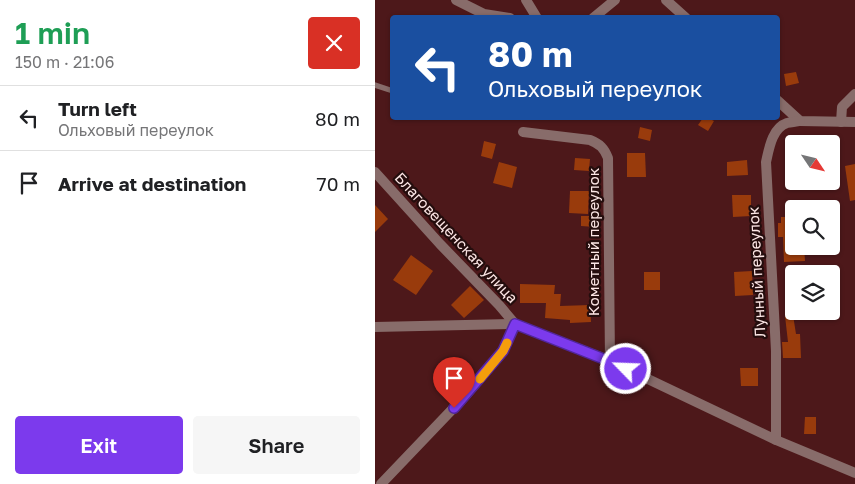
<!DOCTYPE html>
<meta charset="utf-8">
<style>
body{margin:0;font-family:"Golos Text",sans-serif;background:#f6f6f6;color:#202124;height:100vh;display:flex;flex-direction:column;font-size:19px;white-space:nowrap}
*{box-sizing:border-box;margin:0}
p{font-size:16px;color:#757577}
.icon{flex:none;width:28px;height:28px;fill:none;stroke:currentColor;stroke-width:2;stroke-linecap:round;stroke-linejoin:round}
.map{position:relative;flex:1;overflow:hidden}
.drawer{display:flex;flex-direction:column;background:#fff;width:375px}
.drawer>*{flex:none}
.guide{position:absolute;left:15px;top:15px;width:390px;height:105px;border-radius:5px;box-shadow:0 1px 4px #0004;background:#1a4fa0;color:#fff;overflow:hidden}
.needle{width:32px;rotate:125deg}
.controls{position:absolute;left:410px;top:135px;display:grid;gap:10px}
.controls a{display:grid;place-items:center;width:55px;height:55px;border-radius:5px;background:#fff;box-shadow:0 1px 4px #0004;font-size:25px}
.pin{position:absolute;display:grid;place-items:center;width:42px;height:42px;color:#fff;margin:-51px -21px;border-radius:50% 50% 50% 0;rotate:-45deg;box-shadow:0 0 5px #0007}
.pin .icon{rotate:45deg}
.me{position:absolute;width:55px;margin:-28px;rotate:294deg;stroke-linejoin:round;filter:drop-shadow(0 0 4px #0008)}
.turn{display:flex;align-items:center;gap:18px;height:105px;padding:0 15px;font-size:22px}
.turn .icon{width:65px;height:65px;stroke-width:2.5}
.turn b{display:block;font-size:35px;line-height:42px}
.round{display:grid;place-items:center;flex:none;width:52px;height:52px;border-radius:5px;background:#f6f6f6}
.headline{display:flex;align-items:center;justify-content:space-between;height:85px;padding:0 15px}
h1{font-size:30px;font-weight:600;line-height:38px;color:#1e9e55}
.button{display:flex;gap:10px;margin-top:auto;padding:10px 15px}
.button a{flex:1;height:58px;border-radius:5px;background:#7c3aed;color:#fff;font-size:20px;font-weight:600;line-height:58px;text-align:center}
.button a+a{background:#f6f6f6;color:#202124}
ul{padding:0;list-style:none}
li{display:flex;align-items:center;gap:15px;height:65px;padding:0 15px;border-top:1px solid #e0e0e0}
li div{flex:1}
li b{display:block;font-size:19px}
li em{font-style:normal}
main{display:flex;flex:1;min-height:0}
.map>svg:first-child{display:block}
.building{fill:#993b0c}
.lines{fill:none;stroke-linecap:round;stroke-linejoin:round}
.service{stroke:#886c6a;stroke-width:5.5}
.minor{stroke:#886c6a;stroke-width:10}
.route-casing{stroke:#51269a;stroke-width:12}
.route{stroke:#7c3aed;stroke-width:9}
.slow{stroke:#f59e0b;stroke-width:9}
.labels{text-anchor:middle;stroke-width:4.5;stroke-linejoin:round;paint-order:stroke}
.street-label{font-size:15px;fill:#fce6e5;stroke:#240d0d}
</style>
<main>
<section class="drawer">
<div class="headline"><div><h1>1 min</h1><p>150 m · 21:06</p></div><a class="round" style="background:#d93025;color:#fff"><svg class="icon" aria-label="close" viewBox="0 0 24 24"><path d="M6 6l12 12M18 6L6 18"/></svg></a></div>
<ul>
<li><svg class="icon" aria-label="left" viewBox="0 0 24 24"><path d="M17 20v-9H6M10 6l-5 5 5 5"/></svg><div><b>Turn left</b><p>Ольховый переулок</p></div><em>80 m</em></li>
<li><svg class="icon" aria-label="arrive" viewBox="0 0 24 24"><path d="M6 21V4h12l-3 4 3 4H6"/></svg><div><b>Arrive at destination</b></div><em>70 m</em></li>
</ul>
<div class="button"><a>Exit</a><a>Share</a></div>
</section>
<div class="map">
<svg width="480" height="484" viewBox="0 0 480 484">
<rect width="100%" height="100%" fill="#4d181a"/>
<g class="building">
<path d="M 421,72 L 424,83 L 411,86 L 409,74 Z"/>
<path d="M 328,118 L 333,118 L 339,121 L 333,131 L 323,125 Z"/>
<path d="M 265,127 L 277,130 L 275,141 L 263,138 Z"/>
<path d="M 109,141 L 121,144 L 117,159 L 106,156 Z"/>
<path d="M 252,153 L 270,153 L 271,177 L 252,177 Z"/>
<path d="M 200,158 L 215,159 L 214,171 L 199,170 Z"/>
<path d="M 372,160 L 373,175 L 352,176 L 352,162 Z"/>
<path d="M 124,162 L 142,167 L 137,188 L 118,183 Z"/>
<path d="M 480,164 L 480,200 L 475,201 L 470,166 Z"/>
<path d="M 195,191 L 214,191 L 213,214 L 194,213 Z"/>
<path d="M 357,195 L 376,195 L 376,216 L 358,217 Z"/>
<path d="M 0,205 L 13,219 L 0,232 Z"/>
<path d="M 206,216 L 220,216 L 220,227 L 206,226 Z"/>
<path d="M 406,217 L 416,217 L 417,225 L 419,225 L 419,246 L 429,246 L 430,261 L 409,262 L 408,237 L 403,237 L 403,223 L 406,223 Z"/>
<path d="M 36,255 L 58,271 L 41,295 L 18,280 Z"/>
<path d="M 377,271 L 378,295 L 360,296 L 359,272 Z"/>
<rect x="269" y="272" width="16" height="18"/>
<path d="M 145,284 L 180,285 L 179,294 L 186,294 L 185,306 L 215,305 L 216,322 L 195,323 L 195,320 L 170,318 L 171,303 L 145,303 Z"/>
<path d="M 95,286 L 109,300 L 89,318 L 76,305 Z"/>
<path d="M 418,315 L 421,334 L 425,334 L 426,358 L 408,358 L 407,342 L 413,342 L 410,316 Z"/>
<path d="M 365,368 L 383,368 L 383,386 L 366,386 Z"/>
<path d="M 430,417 L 441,417 L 441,434 L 429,434 Z"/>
</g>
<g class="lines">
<path class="service" d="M 0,85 L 18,91"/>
<g class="minor">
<path d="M 81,0 L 109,14 L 135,18"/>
<path d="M 151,0 L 162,18"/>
<path d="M 291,0 L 311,18"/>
<path d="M 218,18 L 240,0"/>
<path d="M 402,100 L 425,121 L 480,122"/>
<path d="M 466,122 L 467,107 L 480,94"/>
<path d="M 148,132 L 215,140 C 225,144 229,148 233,158 L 235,361"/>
<path d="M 0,172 L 65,244 L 124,305 L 140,324"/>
<path d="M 0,327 L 140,324 L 235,361 L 401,440 L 480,473"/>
<path d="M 401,440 L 401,351 L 391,162 C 394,149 397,128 412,123 C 416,122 421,122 425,121"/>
<path d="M 6,484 L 91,395 L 128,351 L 140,324"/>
</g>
</g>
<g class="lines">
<g class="route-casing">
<path id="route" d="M 79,408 L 128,351 L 140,324 L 234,361 L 251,369"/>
</g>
<use href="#route" class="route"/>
<path class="slow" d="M 105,379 L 128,351 L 132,343"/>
</g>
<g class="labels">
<g class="street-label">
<text transform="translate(81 238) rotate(47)" y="5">Благовещенская улица</text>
<text transform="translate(219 242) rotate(-90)" y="5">Кометный переулок</text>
<text transform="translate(382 272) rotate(-93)" y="5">Лунный переулок</text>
</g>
</g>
</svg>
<div class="controls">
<a><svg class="needle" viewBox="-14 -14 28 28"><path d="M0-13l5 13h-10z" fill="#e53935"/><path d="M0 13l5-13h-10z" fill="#757577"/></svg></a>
<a><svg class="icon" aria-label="search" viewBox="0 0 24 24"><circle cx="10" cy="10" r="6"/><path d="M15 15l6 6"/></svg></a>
<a><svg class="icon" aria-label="layers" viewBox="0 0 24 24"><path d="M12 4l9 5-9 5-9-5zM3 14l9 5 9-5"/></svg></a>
</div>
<div class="pin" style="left:79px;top:408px;background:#d93025"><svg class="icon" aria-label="arrive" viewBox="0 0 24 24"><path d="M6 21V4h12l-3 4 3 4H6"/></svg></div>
<svg class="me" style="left:251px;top:369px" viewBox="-20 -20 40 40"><circle r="17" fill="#7c3aed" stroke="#fff" stroke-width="3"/><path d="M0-11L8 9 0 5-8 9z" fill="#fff"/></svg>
<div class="guide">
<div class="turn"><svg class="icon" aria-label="left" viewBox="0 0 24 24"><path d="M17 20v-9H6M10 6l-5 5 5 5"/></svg><div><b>80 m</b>Ольховый переулок</div></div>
</div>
</div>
</main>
